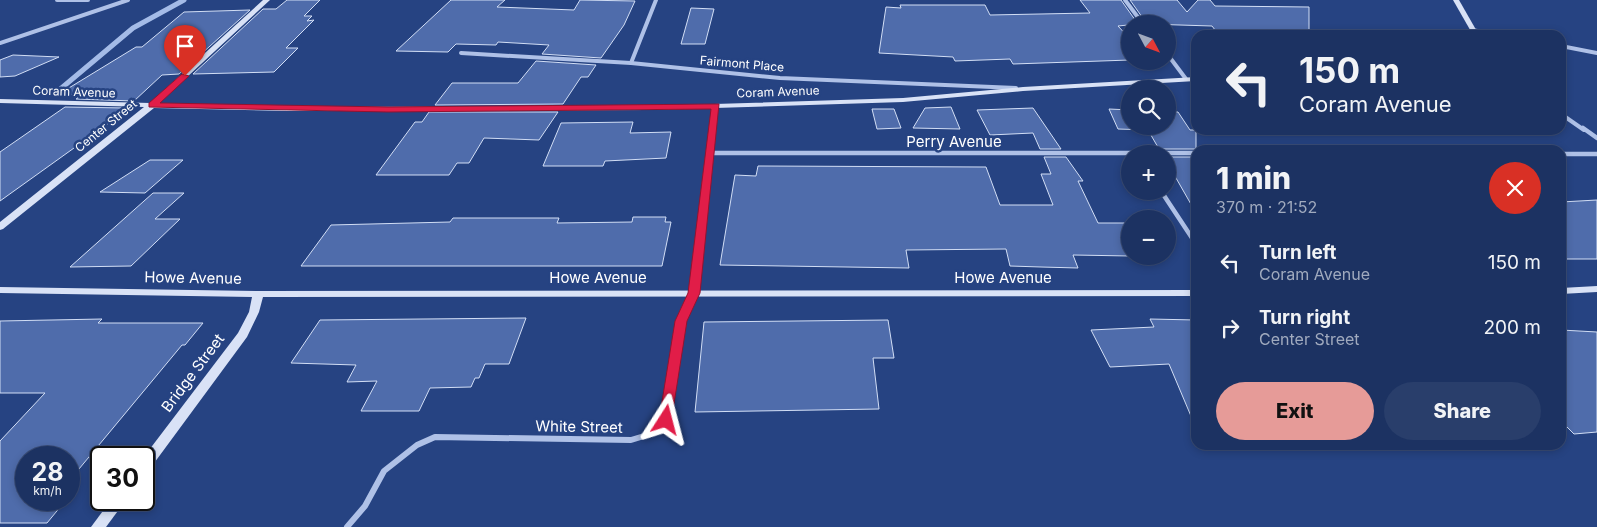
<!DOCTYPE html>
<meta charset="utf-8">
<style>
body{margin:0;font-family:Inter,sans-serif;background:#293e6b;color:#f1f3f6;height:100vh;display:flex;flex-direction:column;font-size:19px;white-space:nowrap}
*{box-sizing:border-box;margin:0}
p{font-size:16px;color:#a0aabe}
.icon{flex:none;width:28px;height:28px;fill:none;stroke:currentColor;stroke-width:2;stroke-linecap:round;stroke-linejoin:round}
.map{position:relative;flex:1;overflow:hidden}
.sheet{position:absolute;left:1191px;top:145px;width:375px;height:305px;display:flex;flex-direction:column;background:#1c3262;border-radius:15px;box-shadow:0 2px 8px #0003,0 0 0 1px #3a4d77}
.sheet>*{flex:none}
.guide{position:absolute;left:1191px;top:30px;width:375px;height:105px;border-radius:15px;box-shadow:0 2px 8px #0003,0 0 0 1px #3a4d77;background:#1c3262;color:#f1f3f6;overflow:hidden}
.needle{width:32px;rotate:131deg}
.fabs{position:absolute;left:1121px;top:15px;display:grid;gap:10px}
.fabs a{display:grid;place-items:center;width:55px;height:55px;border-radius:50%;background:#1c3262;box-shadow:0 2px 8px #0003,0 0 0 1px #3a4d77;font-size:25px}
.speed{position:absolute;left:15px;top:446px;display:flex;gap:10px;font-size:25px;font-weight:700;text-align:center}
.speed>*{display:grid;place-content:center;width:65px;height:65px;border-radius:50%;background:#1c3262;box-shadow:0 2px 8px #0003,0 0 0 1px #3a4d77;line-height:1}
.speed small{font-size:12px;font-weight:400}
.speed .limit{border:2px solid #111;border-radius:8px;background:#fff;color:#111}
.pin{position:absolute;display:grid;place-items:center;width:42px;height:42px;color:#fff;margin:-51px -21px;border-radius:50% 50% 50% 0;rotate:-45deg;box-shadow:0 0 5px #0007}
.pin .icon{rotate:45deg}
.me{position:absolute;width:55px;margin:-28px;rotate:9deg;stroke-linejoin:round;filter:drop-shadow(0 0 4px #0008)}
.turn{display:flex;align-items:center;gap:18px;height:105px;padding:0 25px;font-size:22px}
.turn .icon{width:65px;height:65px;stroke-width:2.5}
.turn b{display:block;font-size:35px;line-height:42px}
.round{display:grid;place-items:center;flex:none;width:52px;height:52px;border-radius:26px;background:#293e6b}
.overview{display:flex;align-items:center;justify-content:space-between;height:85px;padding:0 25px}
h1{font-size:30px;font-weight:800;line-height:38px}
.primary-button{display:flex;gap:10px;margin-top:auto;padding:10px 25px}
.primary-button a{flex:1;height:58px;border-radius:30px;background:#e69b98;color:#111;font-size:20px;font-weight:800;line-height:58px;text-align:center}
.primary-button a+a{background:#293e6b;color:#f1f3f6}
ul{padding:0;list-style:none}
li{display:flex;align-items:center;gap:15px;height:65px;padding:0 25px}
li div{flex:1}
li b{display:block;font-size:19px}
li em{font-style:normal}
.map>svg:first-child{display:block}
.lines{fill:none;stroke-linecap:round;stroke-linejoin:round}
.stream{stroke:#a4bbe7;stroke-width:5}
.building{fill:#4f6cab;stroke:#d2def5}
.street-far2{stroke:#afc1e7;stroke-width:4}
.street-far1{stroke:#afc1e7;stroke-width:4.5}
.street{stroke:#afc1e7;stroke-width:6}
.secondary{fill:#d9e2f6;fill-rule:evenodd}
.route{fill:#e11d48;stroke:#92132f}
.labels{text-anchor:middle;stroke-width:5;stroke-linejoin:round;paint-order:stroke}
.far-street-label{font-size:12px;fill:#fff;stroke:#264382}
.street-label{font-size:15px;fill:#fff;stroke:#264382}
</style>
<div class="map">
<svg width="1597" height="527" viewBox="0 0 1597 527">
<rect width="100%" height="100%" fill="#264382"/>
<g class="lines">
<path class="stream" d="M 58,91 L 133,28 L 184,0"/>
</g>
<g class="building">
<path d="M 287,0 L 320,0 L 304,16 L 312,16 L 307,21 L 314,20 L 286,48 L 298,48 L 274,72 L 193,74 L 263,9 L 276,9 Z"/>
<path d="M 451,0 L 505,0 L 497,7 L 574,10 L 580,0 L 635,1 L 624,25 L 601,58 L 542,54 L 549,45 L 498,42 L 496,45 L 456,44 L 448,52 L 396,51 Z"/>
<path d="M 1080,0 L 1121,0 L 1138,24 L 1118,26 L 1130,39 L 1130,60 L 1013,64 L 1010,59 L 955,61 L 953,57 L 879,53 L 886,7 L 901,8 L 900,5 L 985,5 L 990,15 L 1090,13 Z"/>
<path d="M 1130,0 L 1177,0 L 1187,12 L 1198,0 L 1210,0 L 1215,6 L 1309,7 L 1309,35 L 1219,35 L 1212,26 L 1147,24 Z"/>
<path d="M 691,8 L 714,9 L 705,44 L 681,44 Z"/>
<path d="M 250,10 L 179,74 L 162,75 L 134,101 L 76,99 L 82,95 L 59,94 L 136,47 L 142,47 L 184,12 Z"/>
<path d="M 13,55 L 59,57 L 15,76 L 0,77 L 0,60 Z"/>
<path d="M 536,61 L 596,65 L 588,77 L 581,77 L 563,104 L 435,105 L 452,83 L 518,83 Z"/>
<path d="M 65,107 L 125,108 L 87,143 L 81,143 L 0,201 L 0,152 Z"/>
<path d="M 951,107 L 960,129 L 913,128 L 925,108 Z"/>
<path d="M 1033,108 L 1061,149 L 1040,149 L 1033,133 L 990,135 L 977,110 Z"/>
<path d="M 872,109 L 894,109 L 901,128 L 877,129 Z"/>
<path d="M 1109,109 L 1130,110 L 1130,126 L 1168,126 L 1168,112 L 1178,112 L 1190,130 L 1196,130 L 1196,149 L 1159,149 L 1148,130 L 1118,129 Z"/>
<path d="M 429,112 L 558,112 L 539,140 L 484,138 L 469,163 L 457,163 L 449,175 L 376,175 L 415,122 L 422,122 Z"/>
<path d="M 633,122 L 630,133 L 671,132 L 666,158 L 605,161 L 603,166 L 543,166 L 561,123 Z"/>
<path d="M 1044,157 L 1066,157 L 1083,181 L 1078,181 L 1098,223 L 1130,223 L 1130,256 L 1073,255 L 1078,268 L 1041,267 L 1010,266 L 1006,249 L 906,250 L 909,268 L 720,265 L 735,175 L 756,176 L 758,166 L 986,167 L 1000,205 L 1053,205 L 1041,174 L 1051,174 Z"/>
<path d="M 1168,157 L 1196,157 L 1196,213 L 1168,164 Z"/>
<path d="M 150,160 L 183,160 L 145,193 L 100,192 Z"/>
<path d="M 153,193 L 184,193 L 155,219 L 180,219 L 131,266 L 70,267 Z"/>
<path d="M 1597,200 L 1597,259 L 1561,259 L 1561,202 Z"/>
<path d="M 633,217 L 666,217 L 665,222 L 671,222 L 662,266 L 301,266 L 331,225 L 450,222 L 453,218 L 559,218 L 557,223 L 632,222 Z"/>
<path d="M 526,318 L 509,364 L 485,364 L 479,378 L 475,378 L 471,387 L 430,388 L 419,411 L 361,411 L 377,381 L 347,382 L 356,365 L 291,363 L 320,320 Z"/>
<path d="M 102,319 L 98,323 L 203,323 L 185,345 L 182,345 L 69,481 L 69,458 L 26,458 L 26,500 L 66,500 L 47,523 L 0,523 L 0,441 L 45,393 L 0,393 L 0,321 Z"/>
<path d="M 1150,319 L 1196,320 L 1196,428 L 1169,364 L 1110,367 L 1091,330 L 1154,327 Z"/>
<path d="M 888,320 L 894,358 L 873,358 L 879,409 L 695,412 L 704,322 Z"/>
<path d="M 1561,330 L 1597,332 L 1597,432 L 1574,434 L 1561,421 Z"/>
</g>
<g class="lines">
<g class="street-far2">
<path d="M 57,0 L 88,0"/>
<path d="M 1125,0 L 1143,24"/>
<path d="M 1472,30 L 1499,35"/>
<path d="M 0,43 L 128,0"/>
<path d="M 1561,46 L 1597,53"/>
<path d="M 461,53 L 631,63 L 780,78 L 1016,88"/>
<path d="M 1168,55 L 1186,79"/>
<path d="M 631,63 L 656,0"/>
<path d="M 1561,114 L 1584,130"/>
<path d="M 713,130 L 716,106"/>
</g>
<g class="street-far1">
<path d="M 1583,128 L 1597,138"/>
<path d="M 712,153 L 1196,153"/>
<path d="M 1561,154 L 1597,154"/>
<path d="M 1161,191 L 1196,244"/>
<path d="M 690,301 L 694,293 L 713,128"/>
</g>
<path class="street" d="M 347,527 L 365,506 L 384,471 L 417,445 L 435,437 L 631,440 L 654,433 L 666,420 L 681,321 L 691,299"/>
<g class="secondary">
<path d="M 263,0 L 270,0 L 159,103 L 288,107 L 649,106 L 903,98 L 1023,87 L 1196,77 L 1196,81 L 1023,91 L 903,102 L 649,110 L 288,111 L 154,108 L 3,229 L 0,230 L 0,222 L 144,107 L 0,103 L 0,99 L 150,103 Z"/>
<path d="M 1453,0 L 1459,0 L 1479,35 L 1473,35 Z"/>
<path d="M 1597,286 L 1597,292 L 1561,294 L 1561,288 Z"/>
<path d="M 0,287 L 258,291 L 1196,290 L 1196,296 L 263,297 L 259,312 L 247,337 L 149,470 L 144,471 L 143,458 L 238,333 L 249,312 L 252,297 L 0,293 Z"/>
<path d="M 111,500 L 126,500 L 106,527 L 91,527 Z"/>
</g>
</g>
<path class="route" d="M 182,74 L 189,76 L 160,103 L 388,107 L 719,104 L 700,293 L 687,321 L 671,423 L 666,425 L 659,420 L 675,321 L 688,293 L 711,109 L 388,112 L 149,107 L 149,103 Z"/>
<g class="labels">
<g class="far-street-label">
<text transform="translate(742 64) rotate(5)" y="4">Fairmont Place</text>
<text transform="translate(74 92) rotate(2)" y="4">Coram Avenue</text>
<text transform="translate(778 92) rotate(-2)" y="4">Coram Avenue</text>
<text transform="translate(106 126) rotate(-39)" y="4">Center Street</text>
</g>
<g class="street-label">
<text x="954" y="147">Perry Avenue</text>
<text transform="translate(193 278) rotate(1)" y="5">Howe Avenue</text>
<text x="598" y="283">Howe Avenue</text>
<text x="1003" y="283">Howe Avenue</text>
<text transform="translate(193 373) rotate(-53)" y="5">Bridge Street</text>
<text transform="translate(579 427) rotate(1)" y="5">White Street</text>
</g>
</g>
</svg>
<div class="fabs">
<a><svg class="needle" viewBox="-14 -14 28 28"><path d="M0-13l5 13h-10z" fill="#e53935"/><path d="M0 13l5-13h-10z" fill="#a0aabe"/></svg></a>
<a><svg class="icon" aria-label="search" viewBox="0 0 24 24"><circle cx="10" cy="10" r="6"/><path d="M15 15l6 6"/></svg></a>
<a>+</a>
<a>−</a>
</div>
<div class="speed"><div>28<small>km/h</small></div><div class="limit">30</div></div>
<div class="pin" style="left:185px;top:76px;background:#d93025"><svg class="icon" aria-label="arrive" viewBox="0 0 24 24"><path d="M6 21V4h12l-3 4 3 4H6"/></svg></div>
<svg class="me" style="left:666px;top:420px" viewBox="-20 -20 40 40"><path d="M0-17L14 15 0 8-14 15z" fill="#e11d48" stroke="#fff" stroke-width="4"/></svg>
<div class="guide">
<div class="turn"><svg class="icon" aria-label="left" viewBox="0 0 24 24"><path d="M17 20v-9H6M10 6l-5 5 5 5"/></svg><div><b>150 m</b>Coram Avenue</div></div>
</div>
<section class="sheet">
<div class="overview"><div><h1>1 min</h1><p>370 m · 21:52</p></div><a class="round" style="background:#d93025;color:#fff"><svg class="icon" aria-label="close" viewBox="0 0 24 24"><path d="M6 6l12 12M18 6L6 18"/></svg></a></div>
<ul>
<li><svg class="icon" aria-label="left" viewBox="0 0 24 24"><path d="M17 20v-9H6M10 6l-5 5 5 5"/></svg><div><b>Turn left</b><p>Coram Avenue</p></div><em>150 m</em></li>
<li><svg class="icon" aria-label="right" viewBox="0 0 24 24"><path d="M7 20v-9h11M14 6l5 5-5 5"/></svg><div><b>Turn right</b><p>Center Street</p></div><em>200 m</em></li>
</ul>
<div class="primary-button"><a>Exit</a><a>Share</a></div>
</section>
</div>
